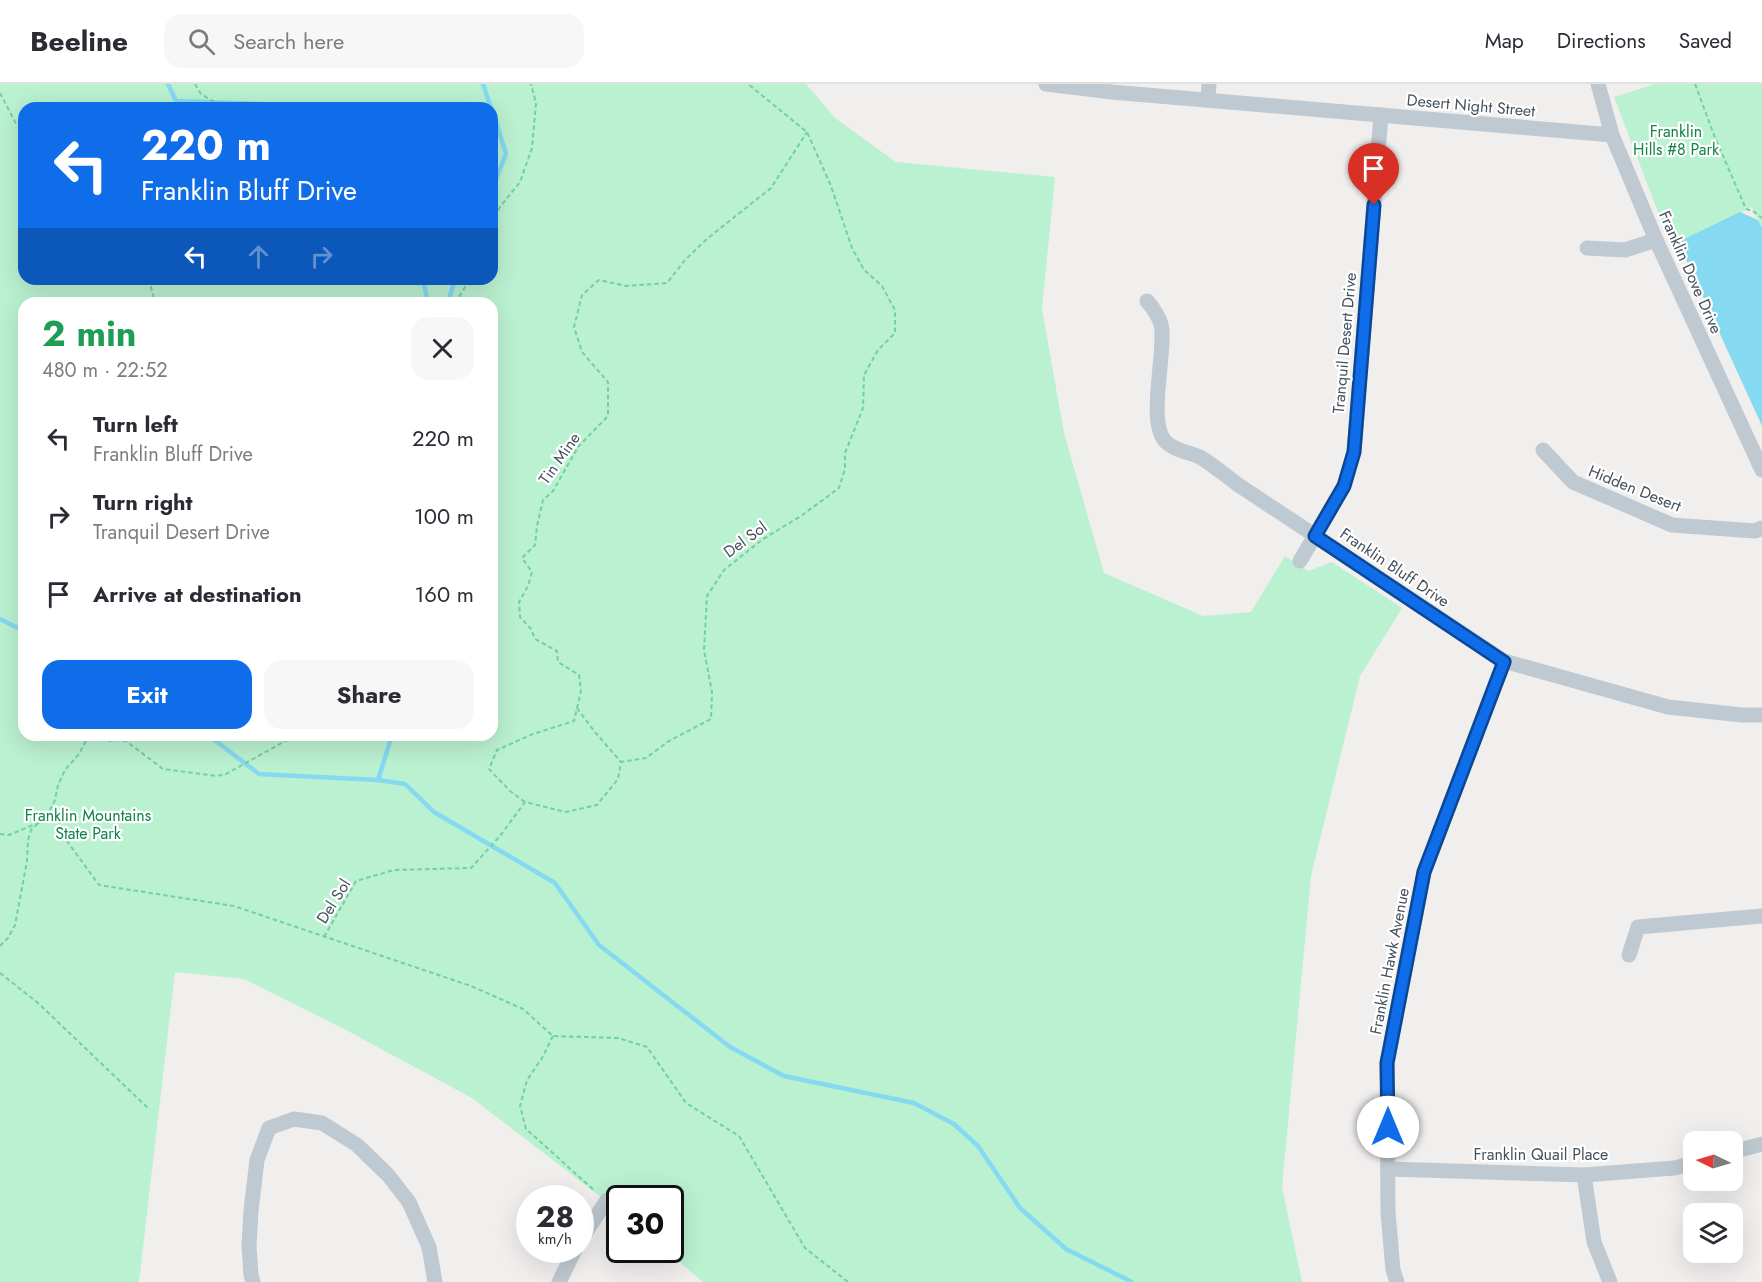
<!DOCTYPE html>
<meta charset="utf-8">
<style>
body{margin:0;font-family:Jost,sans-serif;background:#f7f7f7;color:#2b2b33;height:100vh;display:flex;flex-direction:column;font-size:22px;white-space:nowrap}
*{box-sizing:border-box;margin:0}
p{font-size:20px;color:#7c7c81}
.icon{flex:none;width:33px;height:33px;fill:none;stroke:currentColor;stroke-width:2;stroke-linecap:round;stroke-linejoin:round}
.map{position:relative;flex:1;overflow:hidden}
.side{position:absolute;left:18px;top:213px;width:480px;height:444px;display:flex;flex-direction:column;background:#fff;border-radius:18px;box-shadow:0 6px 24px #0002}
.side>*{flex:none}
.hud{position:absolute;left:18px;top:18px;width:480px;height:183px;border-radius:18px;box-shadow:0 6px 24px #0002;background:#106de9;color:#fff;overflow:hidden}
.needle{width:39px;rotate:275deg}
.buttons{position:absolute;left:1683px;top:1047px;display:grid;gap:12px}
.buttons a{display:grid;place-items:center;width:60px;height:60px;border-radius:12px;background:#fff;box-shadow:0 6px 24px #0002;font-size:30px}
.speed{position:absolute;left:516px;top:1101px;display:flex;gap:12px;font-size:30px;font-weight:700;text-align:center}
.speed>*{display:grid;place-content:center;width:78px;height:78px;border-radius:50%;background:#fff;box-shadow:0 6px 24px #0002;line-height:1}
.speed small{font-size:15px;font-weight:400}
.speed .limit{border:3px solid #111;border-radius:9px;background:#fff;color:#111}
.pin{position:absolute;display:grid;place-items:center;width:51px;height:51px;color:#fff;margin:-62px -26px;border-radius:50% 50% 50% 0;rotate:-45deg;box-shadow:0 0 6px #0007}
.pin .icon{rotate:45deg}
.me{position:absolute;width:66px;margin:-33px;rotate:0deg;stroke-linejoin:round;filter:drop-shadow(0 0 4px #0008)}
.turn{display:flex;align-items:center;gap:21px;height:126px;padding:0 24px;font-size:27px}
.turn .icon{width:78px;height:78px;stroke-width:2.5}
.turn b{display:block;font-size:42px;line-height:51px}
.lanes{display:flex;align-items:center;height:57px;padding:0 24px;background:#0003;justify-content:center;gap:30px;direction:ltr}
.lanes .off{opacity:.35}
.round{display:grid;place-items:center;flex:none;width:63px;height:63px;border-radius:18px;background:#f7f7f7}
.overview{display:flex;align-items:center;justify-content:space-between;height:102px;padding:0 24px}
h1{font-size:36px;font-weight:700;line-height:45px;color:#1e9e55}
.action{display:flex;gap:12px;margin-top:auto;padding:12px 24px}
.action a{flex:1;height:69px;border-radius:18px;background:#106de9;color:#fff;font-size:24px;font-weight:700;line-height:69px;text-align:center}
.action a+a{background:#f7f7f7;color:#2b2b33}
ul{padding:0;list-style:none}
li{display:flex;align-items:center;gap:18px;height:78px;padding:0 24px}
li div{flex:1}
li b{display:block;font-size:22px}
li em{font-style:normal}
header{display:flex;align-items:center;gap:36px;box-sizing:border-box;height:84px;padding:0 30px;background:#fff;border-bottom:2px solid #e1e1e2}
header strong{font-size:28px}
nav{display:flex;gap:33px;margin-inline-start:auto;font-size:21px}
.search{width:420px;height:54px;background:#f7f7f7;display:flex;align-items:center;gap:15px;box-sizing:border-box;padding:0 21px;border-radius:18px;color:#7c7c81;font-size:22px}
.map>svg:first-child{display:block}
.green{fill:#baf1d0;fill-rule:evenodd}
.water{fill:#85d9f0}
.lines{fill:none;stroke-linecap:round;stroke-linejoin:round}
.stream{stroke:#85d9f0;stroke-width:4.5}
.path{stroke:#71d1a2;stroke-width:2;stroke-dasharray:4.5 3;stroke-linecap:butt}
.minor{stroke:#bec9d1;stroke-width:15}
.route-casing{stroke:#0a4797;stroke-width:15}
.route{stroke:#106de9;stroke-width:10}
.labels{text-anchor:middle;stroke-width:4.5;stroke-linejoin:round;paint-order:stroke}
.street-label{font-size:16px;fill:#45515d;stroke:#fff}
.park-label{font-size:16px;fill:#12824b;stroke:#fff}
</style>
<header>
<strong>Beeline</strong>
<div class="search"><svg class="icon" aria-label="search" viewBox="0 0 24 24"><circle cx="10" cy="10" r="6"/><path d="M15 15l6 6"/></svg>Search here</div>
<nav><a>Map</a><a>Directions</a><a>Saved</a></nav>
</header>
<div class="map">
<svg width="1762" height="1198" viewBox="0 0 1762 1198">
<rect width="100%" height="100%" fill="#f1eeee"/>
<g class="green">
<path d="M 0,0 L 806,0 L 835,34 L 896,78 L 1055,93 L 1042,225 L 1064,349 L 1104,489 L 1203,532 L 1251,528 L 1285,472 L 1308,487 L 1332,478 L 1402,524 L 1360,592 L 1311,792 L 1282,1103 L 1302,1198 L 703,1198 L 665,1166 L 670,1166 L 670,1114 L 620,1114 L 619,1127 L 472,1014 L 344,945 L 244,895 L 175,888 L 139,1198 L 0,1198 ZM 24,24 L 492,24 L 492,195 L 24,195 ZM 24,219 L 492,219 L 492,651 L 24,651 Z"/>
<path d="M 1655,0 L 1762,0 L 1762,144 L 1752,123 L 1671,162 L 1614,13 Z"/>
</g>
<path class="water" d="M 1740,128 L 1758,136 L 1762,144 L 1762,342 L 1678,158 Z"/>
<g class="lines">
<g class="stream">
<path d="M 168,0 L 176,17 L 290,21 L 292,24"/>
<path d="M 483,0 L 491,24"/>
<path d="M 492,26 L 506,70 L 492,105"/>
<path d="M 423,195 L 428,219"/>
<path d="M 448,219 L 455,195"/>
<path d="M 0,535 L 24,547"/>
<path d="M 208,651 L 259,690 L 378,696 L 405,700 L 434,728 L 555,799 L 599,861 L 730,963 L 784,992 L 914,1019 L 954,1040 L 978,1062 L 1020,1124 L 1066,1165 L 1132,1198"/>
<path d="M 378,696 L 392,651"/>
</g>
<g class="path">
<path d="M 195,0 L 201,10 L 224,24"/>
<path d="M 1695,0 L 1714,51 L 1746,125 L 1753,127 L 1762,134"/>
<path d="M 0,9 L 15,38 L 24,48"/>
<path d="M 492,140 L 500,123 L 520,98 L 532,64 L 536,19 L 531,0"/>
<path d="M 149,195 L 155,219"/>
<path d="M 455,219 L 464,205 L 468,195"/>
<path d="M 577,624 L 594,647 L 621,678"/>
<path d="M 525,718 L 510,707 L 489,685 L 497,666 L 533,650 L 574,637 L 581,607 L 579,591 L 558,578 L 557,567 L 535,555 L 531,545 L 520,533 L 519,518 L 528,502 L 532,488 L 522,474 L 535,461 L 537,442 L 543,416 L 553,407 L 578,363 L 608,332 L 608,298 L 582,268 L 574,243 L 582,211 L 599,196 L 626,202 L 667,199 L 685,176 L 708,154 L 771,104 L 807,48"/>
<path d="M 0,750 L 9,751 L 38,739 L 59,737 L 67,757 L 99,801 L 234,822 L 471,902 L 523,925 L 553,952 L 618,954 L 647,963 L 686,1019 L 739,1052 L 805,1164 L 848,1198"/>
<path d="M 324,853 L 356,797 L 394,786 L 471,784 L 500,752 L 525,718 L 566,728 L 597,721 L 618,695 L 621,678 L 646,674 L 669,657 L 711,635 L 712,608 L 704,566 L 707,512 L 724,486 L 763,455 L 801,432 L 839,404 L 845,385 L 845,369 L 863,324 L 864,291 L 878,266 L 895,249 L 895,226 L 882,202 L 864,186 L 852,164 L 831,102 L 807,48 L 748,0"/>
<path d="M 0,862 L 8,854 L 15,841 L 27,777 L 28,756 L 31,746 L 48,730 L 55,716 L 58,701 L 65,686 L 79,670 L 88,653 L 95,652 L 107,657 L 117,656 L 126,657 L 163,685 L 217,692 L 226,690 L 296,651"/>
<path d="M 0,889 L 38,919 L 149,1025"/>
<path d="M 553,952 L 542,974 L 527,996 L 520,1022 L 526,1045 L 595,1107"/>
</g>
<g class="minor">
<path d="M 1046,0 L 1112,8 L 1612,51"/>
<path d="M 1598,0 L 1612,51 L 1656,156 L 1762,386"/>
<path d="M 1208,16 L 1209,0"/>
<path d="M 1587,164 L 1625,166 L 1656,156"/>
<path d="M 1147,217 C 1153,224 1158,231 1161,240 C 1167,266 1146,339 1166,358 C 1175,367 1189,368 1200,373 C 1213,381 1225,391 1237,400 L 1504,577 L 1668,623 L 1742,631 L 1762,631"/>
<path d="M 1543,366 L 1573,398 L 1672,441 L 1755,447 L 1762,444"/>
<path d="M 1300,477 L 1344,402 L 1354,368 L 1381,31"/>
<path d="M 1629,871 L 1638,843 L 1762,832"/>
<path d="M 1732,1068 L 1762,1060"/>
<path d="M 1388,1085 L 1584,1091 L 1674,1084 L 1694,1079"/>
<path d="M 1584,1091 L 1594,1158 L 1610,1198"/>
<path d="M 580,1157 L 607,1116"/>
<path d="M 253,1198 L 251,1191 L 249,1162 L 251,1127 L 257,1076 L 269,1044 L 294,1035 L 322,1039 L 357,1061 L 388,1091 L 409,1118 L 429,1163 L 435,1198"/>
<path d="M 559,1198 L 575,1166"/>
<path d="M 1397,1198 L 1393,1186 L 1388,1128 L 1387,979 L 1424,788 L 1504,577"/>
</g>
</g>
<g class="lines">
<g class="route-casing">
<path id="route" d="M 1374,121 L 1354,368 L 1344,402 L 1315,452 L 1504,578 L 1424,788 L 1387,979 L 1388,1043"/>
</g>
<use href="#route" class="route"/>
</g>
<g class="labels">
<g class="street-label">
<text transform="translate(1471 21) rotate(5)" y="6">Desert Night Street</text>
<text transform="translate(1691 188) rotate(66)" y="6">Franklin Dove Drive</text>
<text transform="translate(1344 259) rotate(-85)" y="6">Tranquil Desert Drive</text>
<text transform="translate(559 374) rotate(-55)" y="6">Tin Mine</text>
<text transform="translate(1635 404) rotate(22)" y="6">Hidden Desert</text>
<text transform="translate(745 455) rotate(-36)" y="6">Del Sol</text>
<text transform="translate(1395 483) rotate(34)" y="6">Franklin Bluff Drive</text>
<text transform="translate(333 817) rotate(-58)" y="6">Del Sol</text>
<text transform="translate(1389 877) rotate(-79)" y="6">Franklin Hawk Avenue</text>
<text x="1541" y="1076">Franklin Quail Place</text>
</g>
<g class="park-label">
<text x="1676" y="53">Franklin<tspan x="1676" dy="18">Hills #8 Park</tspan></text>
<text x="88" y="737">Franklin Mountains<tspan x="88" dy="18">State Park</tspan></text>
</g>
</g>
</svg>
<div class="buttons">
<a><svg class="needle" viewBox="-14 -14 28 28"><path d="M0-13l5 13h-10z" fill="#e53935"/><path d="M0 13l5-13h-10z" fill="#7c7c81"/></svg></a>
<a><svg class="icon" aria-label="layers" viewBox="0 0 24 24"><path d="M12 4l9 5-9 5-9-5zM3 14l9 5 9-5"/></svg></a>
</div>
<div class="speed"><div>28<small>km/h</small></div><div class="limit">30</div></div>
<div class="pin" style="left:1374px;top:121px;background:#d93025"><svg class="icon" aria-label="arrive" viewBox="0 0 24 24"><path d="M6 21V4h12l-3 4 3 4H6"/></svg></div>
<svg class="me" style="left:1388px;top:1043px" viewBox="-20 -20 40 40"><circle r="19" fill="#fff"/><path d="M0-13L10 11 0 6-10 11z" fill="#106de9"/></svg>
<div class="hud">
<div class="turn"><svg class="icon" aria-label="left" viewBox="0 0 24 24"><path d="M17 20v-9H6M10 6l-5 5 5 5"/></svg><div><b>220 m</b>Franklin Bluff Drive</div></div>
<div class="lanes"><svg class="icon" aria-label="left" viewBox="0 0 24 24"><path d="M17 20v-9H6M10 6l-5 5 5 5"/></svg><svg class="icon off" aria-label="ahead" viewBox="0 0 24 24"><path d="M12 20V5M6 11l6-6 6 6"/></svg><svg class="icon off" aria-label="right" viewBox="0 0 24 24"><path d="M7 20v-9h11M14 6l5 5-5 5"/></svg></div>
</div>
<section class="side">
<div class="overview"><div><h1>2 min</h1><p>480 m · 22:52</p></div><a class="round"><svg class="icon" aria-label="close" viewBox="0 0 24 24"><path d="M6 6l12 12M18 6L6 18"/></svg></a></div>
<ul>
<li><svg class="icon" aria-label="left" viewBox="0 0 24 24"><path d="M17 20v-9H6M10 6l-5 5 5 5"/></svg><div><b>Turn left</b><p>Franklin Bluff Drive</p></div><em>220 m</em></li>
<li><svg class="icon" aria-label="right" viewBox="0 0 24 24"><path d="M7 20v-9h11M14 6l5 5-5 5"/></svg><div><b>Turn right</b><p>Tranquil Desert Drive</p></div><em>100 m</em></li>
<li><svg class="icon" aria-label="arrive" viewBox="0 0 24 24"><path d="M6 21V4h12l-3 4 3 4H6"/></svg><div><b>Arrive at destination</b></div><em>160 m</em></li>
</ul>
<div class="action"><a>Exit</a><a>Share</a></div>
</section>
</div>
